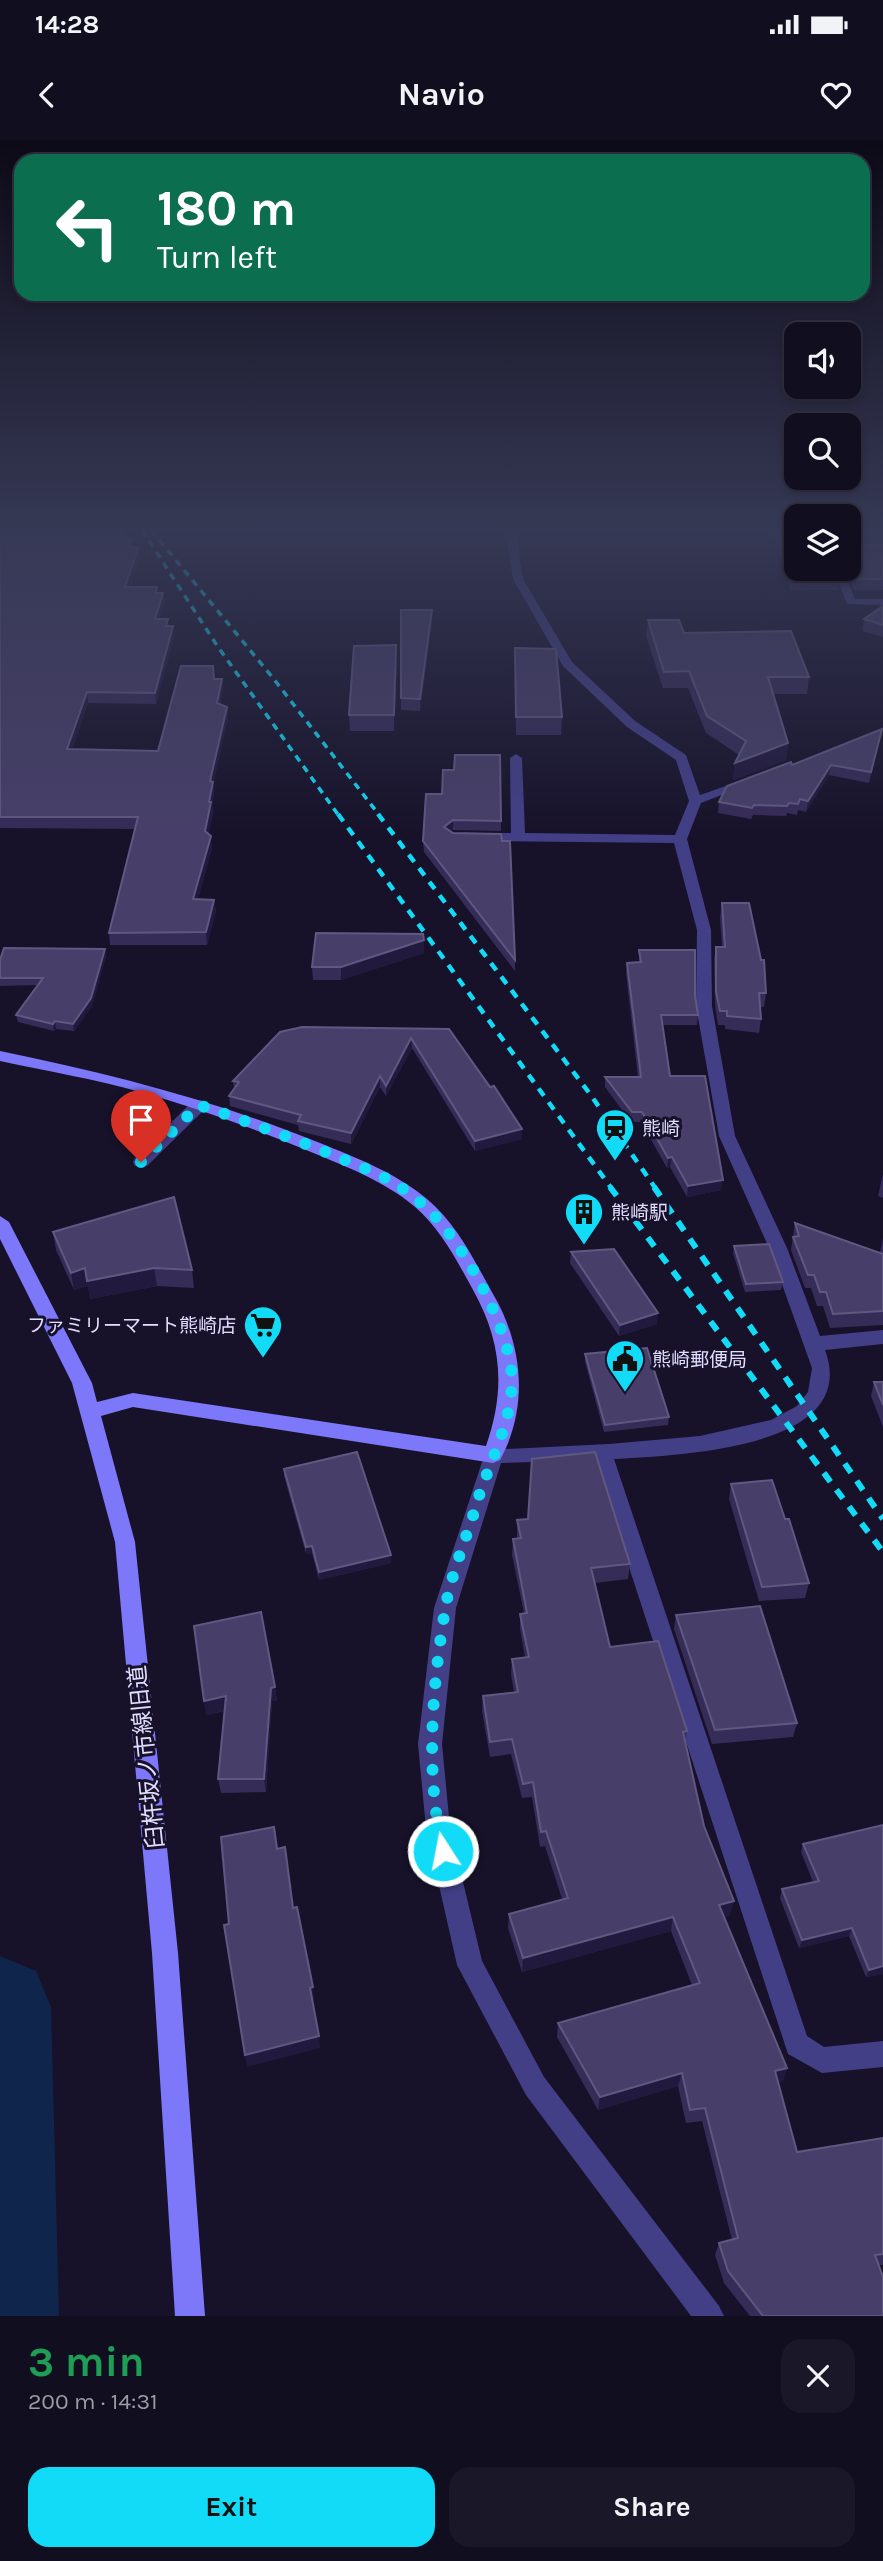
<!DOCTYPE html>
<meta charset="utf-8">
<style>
body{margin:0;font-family:Karla,"Noto Sans JP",sans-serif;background:#1a1729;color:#f1f3f6;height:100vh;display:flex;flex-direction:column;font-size:26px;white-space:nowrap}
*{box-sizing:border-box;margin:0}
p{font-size:23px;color:#9c9ca5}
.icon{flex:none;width:38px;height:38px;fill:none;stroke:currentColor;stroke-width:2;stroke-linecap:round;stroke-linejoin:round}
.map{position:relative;height:2176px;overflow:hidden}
.panel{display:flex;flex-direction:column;background:#110e20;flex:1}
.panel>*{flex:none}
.hud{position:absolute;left:14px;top:14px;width:856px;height:147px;border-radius:21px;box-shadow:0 4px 10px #0003,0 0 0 2px #302e3e;background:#0b6e4f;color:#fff;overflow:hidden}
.tools{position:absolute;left:784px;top:182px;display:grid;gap:14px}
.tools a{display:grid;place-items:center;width:77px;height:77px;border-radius:14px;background:#110e20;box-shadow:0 4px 10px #0003,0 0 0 2px #302e3e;font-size:35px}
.pin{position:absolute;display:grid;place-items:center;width:60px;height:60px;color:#fff;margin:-72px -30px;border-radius:50% 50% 50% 0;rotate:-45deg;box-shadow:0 0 7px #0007}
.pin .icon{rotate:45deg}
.me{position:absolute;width:77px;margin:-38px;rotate:349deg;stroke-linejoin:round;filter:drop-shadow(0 0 5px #0008)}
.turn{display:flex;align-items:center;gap:24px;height:147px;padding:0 28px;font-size:32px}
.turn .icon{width:91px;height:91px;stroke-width:2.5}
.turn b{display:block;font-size:49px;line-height:60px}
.round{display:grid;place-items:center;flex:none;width:74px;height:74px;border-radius:21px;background:#1a1729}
.summary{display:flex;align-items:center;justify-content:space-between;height:119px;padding:0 28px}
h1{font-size:42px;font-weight:700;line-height:52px;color:#1e9e55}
.primary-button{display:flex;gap:14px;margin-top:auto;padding:14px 28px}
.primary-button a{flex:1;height:80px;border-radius:21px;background:#11dbf6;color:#111;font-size:28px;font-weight:700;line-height:80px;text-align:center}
.primary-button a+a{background:#1a1729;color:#f1f3f6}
.status{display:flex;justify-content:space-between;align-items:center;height:49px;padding:0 35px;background:#110e20;direction:ltr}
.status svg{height:19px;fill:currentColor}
header{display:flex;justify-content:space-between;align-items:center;height:91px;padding:0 28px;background:#110e20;font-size:32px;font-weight:700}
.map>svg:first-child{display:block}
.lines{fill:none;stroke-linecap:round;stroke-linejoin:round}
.river{fill:#0f254c;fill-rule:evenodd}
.street{fill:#433f87;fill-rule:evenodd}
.secondary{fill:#7d78fa;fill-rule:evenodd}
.rail-far2{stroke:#11dbf6;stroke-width:3.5;stroke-dasharray:7 6;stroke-linecap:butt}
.rail-far1{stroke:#11dbf6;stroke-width:4.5;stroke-dasharray:9 8;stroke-linecap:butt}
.rail{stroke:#11dbf6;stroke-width:6;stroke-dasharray:11 10;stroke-linecap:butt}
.wall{fill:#352c58}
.shaded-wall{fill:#211a3e}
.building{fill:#473f69;stroke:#605881;stroke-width:2}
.route{stroke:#11dbf6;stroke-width:12;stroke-dasharray:0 21.6}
.labels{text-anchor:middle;stroke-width:6;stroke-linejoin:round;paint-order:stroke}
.poi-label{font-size:19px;fill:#e1ddfe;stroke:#17122a;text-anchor:start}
.near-street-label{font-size:23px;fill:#e1ddfe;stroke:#17122a}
</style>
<div class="status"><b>14:28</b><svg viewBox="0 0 49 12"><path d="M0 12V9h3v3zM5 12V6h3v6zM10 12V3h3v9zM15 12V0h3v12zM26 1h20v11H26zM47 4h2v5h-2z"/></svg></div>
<header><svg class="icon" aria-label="back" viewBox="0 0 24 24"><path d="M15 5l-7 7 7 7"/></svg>Navio<svg class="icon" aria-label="heart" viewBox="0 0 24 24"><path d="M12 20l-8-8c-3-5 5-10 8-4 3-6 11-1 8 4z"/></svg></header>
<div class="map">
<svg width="883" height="2176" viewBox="0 0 883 2176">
<rect width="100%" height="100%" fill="#17122a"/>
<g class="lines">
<path class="river" d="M 0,1816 L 36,1831 L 51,1867 L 59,2176 L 0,2176 Z"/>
<g class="street">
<path d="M 509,390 L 519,390 L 518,406 L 523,439 L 572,522 L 635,581 L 686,615 L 700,655 L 746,639 L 752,643 L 701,663 L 687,699 L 711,790 L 712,866 L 735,996 L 787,1108 L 820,1196 L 883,1190 L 883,1204 L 825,1210 C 862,1310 675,1315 614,1319 L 807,1896 L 824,1907 L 883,1901 L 883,1927 L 822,1933 L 788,1914 L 594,1320 L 501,1323 L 456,1468 L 442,1604 L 450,1688 L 482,1821 L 544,1937 L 719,2166 L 724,2176 L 691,2176 L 526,1955 L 457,1825 L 426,1688 L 418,1604 L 434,1468 L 486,1310 L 609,1304 L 700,1296 L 771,1280 L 797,1266 L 808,1252 L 812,1228 L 769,1108 L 719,996 L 696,866 L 697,790 L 674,703 L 477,701 L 470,697 L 477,693 L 511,693 L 510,618 L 516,614 L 522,618 L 525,693 L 675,695 L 689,661 L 676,620 L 627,587 L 563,526 L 513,439 L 508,406 Z"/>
<path d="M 833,429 L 843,429 L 855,459 L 883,459 L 883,465 L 847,464 Z"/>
<path d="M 199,960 L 205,961 L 207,965 L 205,969 L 147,1026 L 135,1026 L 133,1022 L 135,1018 L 193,961 Z"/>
</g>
<path class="secondary" d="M 0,911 C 111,934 214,960 320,1003 C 357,1018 396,1033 427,1059 C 457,1084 474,1120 493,1154 C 523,1205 529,1267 500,1320 L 493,1323 L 133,1267 L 101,1276 L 135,1402 L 178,1813 L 205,2176 L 175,2176 L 152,1813 L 115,1402 L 72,1243 L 0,1099 L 0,1076 L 9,1082 L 92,1243 L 97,1262 L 133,1253 L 486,1306 C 506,1249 502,1201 472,1148 C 456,1119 440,1088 414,1066 C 384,1041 347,1027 311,1012 C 255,989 198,968 140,952 C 94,939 47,931 0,921 Z"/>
<g class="rail-far2">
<path d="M 142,390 L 218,507 L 339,676"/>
<path d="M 151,390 L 273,538 L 380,676"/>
</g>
<g class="rail-far1">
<path d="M 338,674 L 612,1049"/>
<path d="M 378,674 L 590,954 L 656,1049"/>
</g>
<g class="rail">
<path d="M 610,1047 L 883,1412"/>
<path d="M 654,1047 L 883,1379"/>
</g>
</g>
<g class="wall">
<path d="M 0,389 L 116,390 L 125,397 L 133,407 L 138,408 L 139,418 L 130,447 L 157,447 L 158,453 L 163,453 L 164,464 L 159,479 L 169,486 L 174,497 L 156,564 L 88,563 L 72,609 L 158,611 L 214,539 L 222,539 L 223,550 L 220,564 L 227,567 L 228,578 L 213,644 L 214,653 L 212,665 L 213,673 L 208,694 L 212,708 L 198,759 L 214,760 L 216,771 L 207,805 L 110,805 L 109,793 L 135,689 L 0,688 Z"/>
<path d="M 771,389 L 796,389 L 840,439 L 839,450 L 791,450 Z"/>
<path d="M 849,389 L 883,389 L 883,450 L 854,450 L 844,429 L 849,429 Z"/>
<path d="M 883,466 L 883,497 L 862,491 L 864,479 Z"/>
<path d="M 401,470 L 432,470 L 432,482 L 420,571 L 401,570 Z"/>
<path d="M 648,480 L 809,537 L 807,554 L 773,554 L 788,603 L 786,620 L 733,640 L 735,623 L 739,615 L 706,593 L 688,548 L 663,548 L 646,496 Z"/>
<path d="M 396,505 L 394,591 L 350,591 L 349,575 Z"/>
<path d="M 515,508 L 562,577 L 561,595 L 516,595 Z"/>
<path d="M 880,599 L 869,643 L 829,635 L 806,672 L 798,670 L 797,675 L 787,673 L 786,676 L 753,675 L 751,679 L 718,673 L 719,662 L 792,625 Z"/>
<path d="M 442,654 L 501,681 L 501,691 L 453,690 L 451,692 L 502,701 L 515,820 L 515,831 L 424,712 L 423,701 Z"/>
<path d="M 722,763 L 766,853 L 764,867 L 760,867 L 761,879 L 759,893 L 725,889 L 725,885 L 718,885 L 715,866 L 714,820 L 716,807 L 722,807 L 720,777 Z"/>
<path d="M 424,800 L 424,813 L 341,840 L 313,840 L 312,827 Z"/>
<path d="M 639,810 L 695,856 L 698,875 L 697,885 L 662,885 L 670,936 L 721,1050 L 687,1057 L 670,1027 L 667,1028 L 641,982 L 631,982 L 605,947 L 605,937 L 638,937 L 626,833 L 627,823 L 639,822 Z"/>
<path d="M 106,816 L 92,866 L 74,891 L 56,889 L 54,891 L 18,882 L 16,875 L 38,845 L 0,846 L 0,820 Z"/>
<path d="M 449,889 L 522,989 L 522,999 L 475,1011 L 412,908 L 386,956 L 380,947 L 351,1004 L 299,991 L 298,985 L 230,966 L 229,956 L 234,949 L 233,941 Z"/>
<path d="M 883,1034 L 883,1058 L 878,1056 Z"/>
<path d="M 795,1083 L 880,1113 L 883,1097 L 883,1185 L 830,1188 L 823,1166 L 817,1166 L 811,1148 L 805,1148 L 791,1110 Z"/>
<path d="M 53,1092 L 192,1130 L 194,1148 L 157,1146 L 90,1159 L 88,1146 L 74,1150 L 56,1110 Z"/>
<path d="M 734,1106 L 783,1142 L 781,1150 L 745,1152 L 733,1113 Z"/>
<path d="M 571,1112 L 657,1184 L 619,1196 L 570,1123 Z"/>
<path d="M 585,1214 L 669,1277 L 668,1285 L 604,1292 L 585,1222 Z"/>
<path d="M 874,1242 L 883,1242 L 883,1287 L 871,1256 Z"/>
<path d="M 284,1329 L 391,1415 L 391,1423 L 319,1440 L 312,1413 L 306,1414 L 284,1336 Z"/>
<path d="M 731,1344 L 785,1379 L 809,1443 L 805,1458 L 759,1461 L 729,1359 Z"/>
<path d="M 517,1380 L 630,1424 L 628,1439 L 595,1443 L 610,1507 L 687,1591 L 685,1602 L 704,1686 L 730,1775 L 724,1777 L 787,1928 L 783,1941 L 778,1942 L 797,2012 L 883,1998 L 883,2125 L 879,2125 L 883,2176 L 750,2176 L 724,2143 L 715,2115 L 719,2103 L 732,2100 L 702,1981 L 686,1983 L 678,1946 L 598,1970 L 557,1897 L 558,1883 L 692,1845 L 671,1791 L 522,1832 L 508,1788 L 509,1774 L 562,1759 L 545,1706 L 540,1707 L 532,1657 L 522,1658 L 511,1614 L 490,1617 L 482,1571 L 483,1556 L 514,1552 L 511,1534 L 512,1519 L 525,1517 L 520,1489 L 520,1474 L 524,1473 L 512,1415 L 513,1399 L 517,1399 Z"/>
<path d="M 676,1475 L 797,1583 L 793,1597 L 712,1604 L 674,1489 Z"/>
<path d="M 275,1547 L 277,1561 L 272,1561 L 266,1652 L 221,1653 L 218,1639 L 225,1571 L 206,1575 Z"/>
<path d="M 883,1685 L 883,1834 L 866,1837 L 849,1796 L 799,1808 L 780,1758 L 782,1749 L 813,1742 L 801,1712 L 803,1704 Z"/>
</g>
<g class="shaded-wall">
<path d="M 138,408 L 139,418 L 126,457 L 125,447 Z"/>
<path d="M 163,453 L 164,464 L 156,490 L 155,479 Z"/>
<path d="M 432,470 L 432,482 L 420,571 L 420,559 Z"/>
<path d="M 173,486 L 174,497 L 156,564 L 155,553 Z"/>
<path d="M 396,505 L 397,521 L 394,591 L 394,575 Z"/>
<path d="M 222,539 L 223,550 L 218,574 L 217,563 Z"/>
<path d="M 87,552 L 88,563 L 69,621 L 67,609 Z"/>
<path d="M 227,567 L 228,578 L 213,644 L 214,653 L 212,665 L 213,673 L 207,703 L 205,691 L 210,641 Z"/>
<path d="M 788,603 L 786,620 L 733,640 L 735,623 Z"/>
<path d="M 831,625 L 829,635 L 806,672 L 808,661 Z"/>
<path d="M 453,680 L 453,690 L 444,698 L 444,687 Z"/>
<path d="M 211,696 L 212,708 L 195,771 L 193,759 Z"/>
<path d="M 214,760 L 216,771 L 207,805 L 206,792 Z"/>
<path d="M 424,800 L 424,813 L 341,840 L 341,827 Z"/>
<path d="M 105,809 L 106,816 L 92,866 L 74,891 L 73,884 Z"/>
<path d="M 55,881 L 56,889 L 54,891 L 53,884 Z"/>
<path d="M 411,898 L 412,908 L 386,956 L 386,946 Z"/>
<path d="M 380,936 L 380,947 L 351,1004 L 351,993 Z"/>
<path d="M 522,989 L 522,999 L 475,1011 L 475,1001 Z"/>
<path d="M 672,1017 L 670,1027 L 667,1028 L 668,1018 Z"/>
<path d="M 723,1040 L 721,1050 L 687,1057 L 688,1046 Z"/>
<path d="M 85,1128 L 154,1128 L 157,1146 L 90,1159 L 88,1146 L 74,1150 L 71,1133 Z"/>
<path d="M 658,1173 L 657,1184 L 619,1196 L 620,1185 Z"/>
<path d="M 312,1406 L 312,1413 L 306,1414 L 306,1407 Z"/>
<path d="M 391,1415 L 391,1423 L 319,1440 L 319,1432 Z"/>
<path d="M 275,1547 L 277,1561 L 272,1561 L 266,1652 L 264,1639 L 271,1548 Z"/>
<path d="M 226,1556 L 228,1570 L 206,1575 L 204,1561 Z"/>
<path d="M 734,1761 L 730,1775 L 715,1779 L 719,1765 Z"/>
<path d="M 673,1777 L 671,1791 L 522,1832 L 523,1818 Z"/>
<path d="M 852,1788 L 849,1796 L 799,1808 L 802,1800 Z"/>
<path d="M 883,1826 L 883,1834 L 866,1837 L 869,1830 Z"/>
<path d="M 313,1847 L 314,1860 L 311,1861 L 310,1848 Z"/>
<path d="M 319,1896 L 320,1908 L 247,1927 L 245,1915 Z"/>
<path d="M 787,1928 L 783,1941 L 771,1944 L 775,1931 Z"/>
<path d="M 682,1933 L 678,1946 L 598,1970 L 600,1957 Z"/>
</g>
<g class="building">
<path d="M 0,389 L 112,389 L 124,392 L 122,396 L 132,400 L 129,406 L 138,408 L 125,447 L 157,447 L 155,453 L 163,453 L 155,479 L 168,479 L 166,486 L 173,486 L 155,553 L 87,552 L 67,609 L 158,611 L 181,526 L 213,526 L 214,539 L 222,539 L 217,563 L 227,567 L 210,641 L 213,642 L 209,662 L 211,662 L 205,691 L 211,696 L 193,759 L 214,760 L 206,792 L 109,793 L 138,677 L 0,677 Z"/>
<path d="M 776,389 L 796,389 L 796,429 L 837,429 L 840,439 L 793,439 Z"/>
<path d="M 849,389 L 883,389 L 883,394 L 851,394 L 849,396 Z"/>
<path d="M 849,399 L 851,405 L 883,405 L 883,439 L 856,439 L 849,423 Z"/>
<path d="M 883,466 L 883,485 L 864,479 Z"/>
<path d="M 401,470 L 432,470 L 420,559 L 401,558 Z"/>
<path d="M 648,480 L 679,480 L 684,493 L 791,491 L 809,537 L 768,537 L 788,603 L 735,623 L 746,601 L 707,576 L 689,531 L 664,532 Z"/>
<path d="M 396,505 L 394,575 L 349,575 L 354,506 Z"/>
<path d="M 515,508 L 556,509 L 562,577 L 516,577 Z"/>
<path d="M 882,589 L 871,632 L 831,625 L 808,661 L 800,659 L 798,664 L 789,663 L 787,666 L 754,665 L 752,668 L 719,662 L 727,646 L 791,622 L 792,625 Z"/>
<path d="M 455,615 L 500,615 L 501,681 L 453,680 L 444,687 L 453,693 L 501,694 L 502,701 L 510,701 L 515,820 L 423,701 L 426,654 L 442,654 L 443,630 L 454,630 Z"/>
<path d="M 722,763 L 749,763 L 761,820 L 764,820 L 766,853 L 759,853 L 761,879 L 727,876 L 727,871 L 720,871 L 716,852 L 716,807 L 725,807 Z"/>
<path d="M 316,793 L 423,794 L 424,800 L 341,827 L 312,827 Z"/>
<path d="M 4,808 L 105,809 L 91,858 L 73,884 L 55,881 L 53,884 L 16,875 L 43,838 L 0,838 L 0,820 Z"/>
<path d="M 639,810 L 695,810 L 695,856 L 698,875 L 661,875 L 670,936 L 705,936 L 723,1040 L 688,1046 L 672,1017 L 668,1018 L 642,972 L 632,972 L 605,937 L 641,937 L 627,823 L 641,822 Z"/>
<path d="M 302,887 L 449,889 L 490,947 L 494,946 L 522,989 L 475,1001 L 411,898 L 386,946 L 380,936 L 351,993 L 298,981 L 301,975 L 229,956 L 239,942 L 233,941 L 280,892 Z"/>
<path d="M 174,1057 L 192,1130 L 154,1128 L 87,1141 L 85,1128 L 71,1133 L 53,1092 Z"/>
<path d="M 795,1083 L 883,1114 L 883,1171 L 833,1174 L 826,1152 L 820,1152 L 814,1135 L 808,1135 L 793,1097 L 799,1096 Z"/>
<path d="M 769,1104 L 783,1142 L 746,1144 L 734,1106 Z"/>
<path d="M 614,1109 L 658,1173 L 620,1185 L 571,1112 Z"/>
<path d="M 647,1208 L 669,1277 L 605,1285 L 585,1214 Z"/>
<path d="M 874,1242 L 883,1242 L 883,1265 Z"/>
<path d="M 357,1312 L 391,1415 L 319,1432 L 312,1406 L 306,1407 L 284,1329 Z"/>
<path d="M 595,1312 L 630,1424 L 591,1428 L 610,1507 L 658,1501 L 687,1591 L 683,1592 L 704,1686 L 734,1761 L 719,1765 L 787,1928 L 775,1931 L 797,2012 L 883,1998 L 883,2114 L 875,2115 L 883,2137 L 883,2176 L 763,2176 L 728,2131 L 719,2103 L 738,2098 L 705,1968 L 690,1970 L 682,1933 L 600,1957 L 558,1883 L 700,1843 L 673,1777 L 523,1818 L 509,1774 L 568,1758 L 546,1691 L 541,1692 L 533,1642 L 523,1644 L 512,1599 L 490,1602 L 483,1556 L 518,1552 L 512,1519 L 529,1517 L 520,1474 L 527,1473 L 513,1399 L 521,1398 L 517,1380 L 528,1379 L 532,1319 Z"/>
<path d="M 772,1340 L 785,1379 L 789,1379 L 809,1443 L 762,1447 L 731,1344 Z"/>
<path d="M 760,1466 L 797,1583 L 715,1590 L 676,1475 Z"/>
<path d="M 261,1472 L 275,1547 L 271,1548 L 264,1639 L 218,1639 L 226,1556 L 204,1561 L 194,1486 Z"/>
<path d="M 883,1685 L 883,1826 L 869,1830 L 852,1788 L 802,1800 L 782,1749 L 819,1741 L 803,1704 Z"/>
<path d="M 274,1687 L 277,1709 L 285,1707 L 293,1768 L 297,1767 L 313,1847 L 310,1848 L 319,1896 L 245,1915 L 224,1785 L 229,1784 L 221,1697 Z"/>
</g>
<linearGradient id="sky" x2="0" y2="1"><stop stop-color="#0d0a17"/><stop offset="0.56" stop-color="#363955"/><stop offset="1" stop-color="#363955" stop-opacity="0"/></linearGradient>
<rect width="883" height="694" fill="url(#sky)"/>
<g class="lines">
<path class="route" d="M 141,1022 L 199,965 C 246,981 292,998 338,1017 C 358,1026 381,1034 399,1046 C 410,1054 423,1064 432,1073 C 466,1108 513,1194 512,1243 C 511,1283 490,1321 478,1359 C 468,1395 451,1433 445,1470 C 432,1549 425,1633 443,1711"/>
</g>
<defs>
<g id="station-pin" transform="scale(2.0125)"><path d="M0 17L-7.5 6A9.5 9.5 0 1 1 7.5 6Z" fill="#11dbf6" stroke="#17122a"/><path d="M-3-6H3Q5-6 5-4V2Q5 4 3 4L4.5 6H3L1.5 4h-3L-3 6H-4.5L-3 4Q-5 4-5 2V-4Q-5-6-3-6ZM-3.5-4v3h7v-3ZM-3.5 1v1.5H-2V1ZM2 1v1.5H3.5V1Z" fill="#111"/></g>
<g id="building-pin" transform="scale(2.0125)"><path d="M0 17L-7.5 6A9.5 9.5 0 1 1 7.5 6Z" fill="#11dbf6" stroke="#17122a"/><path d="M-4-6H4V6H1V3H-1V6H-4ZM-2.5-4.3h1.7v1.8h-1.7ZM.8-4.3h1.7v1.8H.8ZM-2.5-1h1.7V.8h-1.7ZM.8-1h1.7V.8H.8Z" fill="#111"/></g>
<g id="supermarket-pin" transform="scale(2.0125)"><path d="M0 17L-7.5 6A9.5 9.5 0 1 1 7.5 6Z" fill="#11dbf6" stroke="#17122a"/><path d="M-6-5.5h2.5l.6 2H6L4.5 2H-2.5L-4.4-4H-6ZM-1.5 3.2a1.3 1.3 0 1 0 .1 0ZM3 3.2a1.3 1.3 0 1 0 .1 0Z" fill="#111"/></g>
<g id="civic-pin" transform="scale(2.0125)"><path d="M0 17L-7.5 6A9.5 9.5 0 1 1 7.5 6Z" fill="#11dbf6" stroke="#17122a"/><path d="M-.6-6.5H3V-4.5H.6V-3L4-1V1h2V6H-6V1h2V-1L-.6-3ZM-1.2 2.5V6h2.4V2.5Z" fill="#111"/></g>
</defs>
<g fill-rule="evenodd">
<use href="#station-pin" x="615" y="988"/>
<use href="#building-pin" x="584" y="1072"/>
<use href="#supermarket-pin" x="263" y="1185"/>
<use href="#civic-pin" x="625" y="1219"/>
</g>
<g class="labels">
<g class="poi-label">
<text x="642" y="995">熊崎</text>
<text x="611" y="1079">熊崎駅</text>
<text x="236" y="1192" text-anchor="end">ファミリーマート熊崎店</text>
<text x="652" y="1226">熊崎郵便局</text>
</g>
<g class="near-street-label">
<text transform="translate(146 1617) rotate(-96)" y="8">臼杵坂ノ市線旧道</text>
</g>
</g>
</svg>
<div class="tools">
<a><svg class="icon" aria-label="sound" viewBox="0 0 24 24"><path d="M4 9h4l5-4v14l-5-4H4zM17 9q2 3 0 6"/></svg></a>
<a><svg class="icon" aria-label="search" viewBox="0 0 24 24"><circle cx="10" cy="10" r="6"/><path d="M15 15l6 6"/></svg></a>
<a><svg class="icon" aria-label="layers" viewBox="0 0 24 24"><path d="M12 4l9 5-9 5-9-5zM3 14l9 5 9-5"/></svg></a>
</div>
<div class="pin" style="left:141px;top:1022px;background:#d93025"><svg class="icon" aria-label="arrive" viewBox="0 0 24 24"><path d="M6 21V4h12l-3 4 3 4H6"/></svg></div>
<svg class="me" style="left:443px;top:1711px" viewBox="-20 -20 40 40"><circle r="17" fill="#11dbf6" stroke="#fff" stroke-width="3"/><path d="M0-11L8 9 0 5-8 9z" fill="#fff"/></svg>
<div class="hud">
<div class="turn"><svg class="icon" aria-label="left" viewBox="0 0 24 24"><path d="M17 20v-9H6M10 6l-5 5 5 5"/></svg><div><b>180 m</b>Turn left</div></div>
</div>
</div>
<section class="panel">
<div class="summary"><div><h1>3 min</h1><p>200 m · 14:31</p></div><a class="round"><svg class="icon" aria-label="close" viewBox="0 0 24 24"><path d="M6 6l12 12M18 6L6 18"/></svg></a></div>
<div class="primary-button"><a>Exit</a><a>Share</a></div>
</section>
